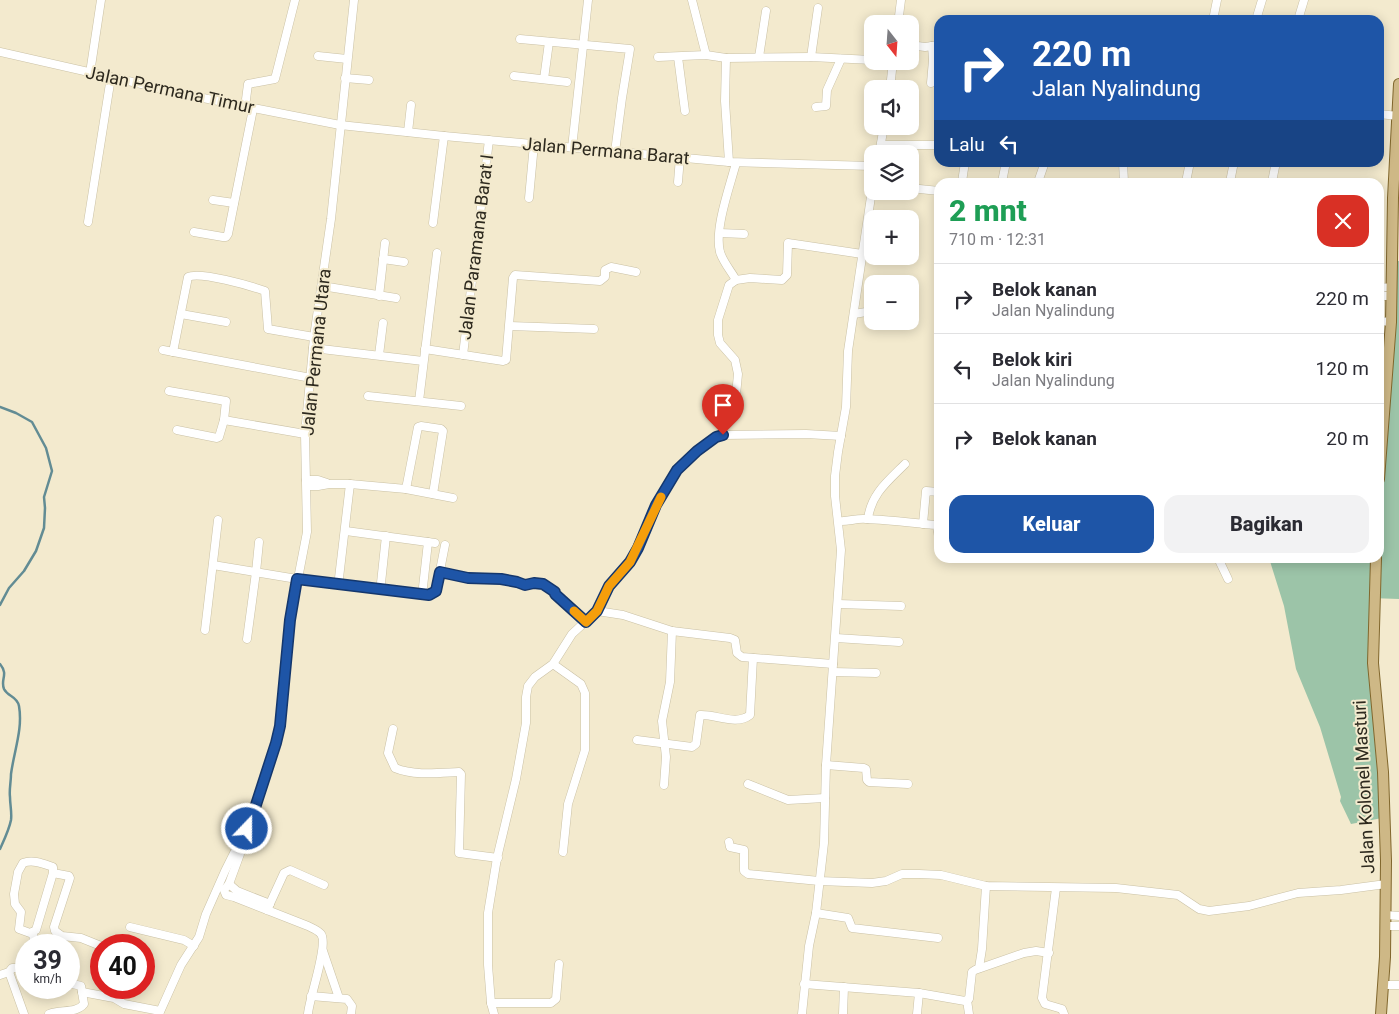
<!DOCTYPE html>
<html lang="id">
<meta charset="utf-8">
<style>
body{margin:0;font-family:Roboto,sans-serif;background:#f2f2f3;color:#2b2b33;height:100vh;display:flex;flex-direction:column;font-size:19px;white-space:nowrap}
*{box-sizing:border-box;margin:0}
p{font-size:16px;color:#7c7c81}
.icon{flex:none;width:28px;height:28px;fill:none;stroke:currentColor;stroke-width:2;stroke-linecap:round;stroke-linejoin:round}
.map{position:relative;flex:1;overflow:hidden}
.side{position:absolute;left:934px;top:178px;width:450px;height:385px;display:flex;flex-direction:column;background:#fff;border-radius:15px;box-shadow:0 2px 12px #0003}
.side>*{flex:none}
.top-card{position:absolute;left:934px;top:15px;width:450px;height:152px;border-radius:15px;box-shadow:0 2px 12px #0003;background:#1e55a7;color:#fff;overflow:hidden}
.needle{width:32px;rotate:163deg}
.fabs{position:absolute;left:864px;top:15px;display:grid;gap:10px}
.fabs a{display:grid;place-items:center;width:55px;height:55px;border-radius:10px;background:#fff;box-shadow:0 2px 12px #0003;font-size:25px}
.speed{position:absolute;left:15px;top:934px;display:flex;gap:10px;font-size:25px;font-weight:700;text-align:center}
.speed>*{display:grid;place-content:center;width:65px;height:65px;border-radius:50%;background:#fff;box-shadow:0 2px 12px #0003;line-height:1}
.speed small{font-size:12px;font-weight:400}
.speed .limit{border:8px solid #d22;background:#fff;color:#111}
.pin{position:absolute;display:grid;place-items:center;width:42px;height:42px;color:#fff;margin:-51px -21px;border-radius:50% 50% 50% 0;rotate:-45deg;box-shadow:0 0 5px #0007}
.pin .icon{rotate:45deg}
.me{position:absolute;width:55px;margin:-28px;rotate:22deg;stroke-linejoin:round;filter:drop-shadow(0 0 4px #0008)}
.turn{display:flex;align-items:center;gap:18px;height:105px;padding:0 15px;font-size:22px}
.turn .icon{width:65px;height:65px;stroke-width:2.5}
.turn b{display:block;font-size:35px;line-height:42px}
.then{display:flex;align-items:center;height:48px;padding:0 15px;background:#0003;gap:10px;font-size:19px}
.round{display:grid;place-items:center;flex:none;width:52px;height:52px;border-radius:15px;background:#f2f2f3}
.overview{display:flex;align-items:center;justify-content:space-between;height:85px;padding:0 15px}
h1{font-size:30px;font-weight:800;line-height:38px;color:#1e9e55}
.primary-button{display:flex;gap:10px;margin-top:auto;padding:10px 15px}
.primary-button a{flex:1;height:58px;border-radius:15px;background:#1e55a7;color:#fff;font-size:20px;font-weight:800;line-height:58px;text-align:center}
.primary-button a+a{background:#f2f2f3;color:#2b2b33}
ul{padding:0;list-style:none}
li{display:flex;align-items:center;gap:15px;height:70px;padding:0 15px;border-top:1px solid #e1e1e2}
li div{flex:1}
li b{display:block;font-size:19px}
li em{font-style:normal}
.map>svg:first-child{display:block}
.green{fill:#9cc4a8}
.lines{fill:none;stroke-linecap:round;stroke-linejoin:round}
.stream{stroke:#628c94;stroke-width:2.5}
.minor-casing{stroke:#cac1a5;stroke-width:9}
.major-casing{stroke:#81672d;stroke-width:12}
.minor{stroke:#fff;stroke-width:8}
.major{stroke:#ceb886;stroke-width:10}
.route-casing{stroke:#14376d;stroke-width:12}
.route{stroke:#1e55a7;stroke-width:9}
.slow{stroke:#f59e0b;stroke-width:9}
.labels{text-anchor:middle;stroke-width:4;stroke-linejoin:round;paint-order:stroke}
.street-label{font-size:18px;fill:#2d291e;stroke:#f3eace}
</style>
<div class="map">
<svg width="1399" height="1014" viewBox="0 0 1399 1014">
<rect width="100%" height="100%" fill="#f3eace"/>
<path class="green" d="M 1397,261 L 1399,261 L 1399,599 L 1370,598 L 1368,663 L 1382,818 L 1351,824 L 1340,801 L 1341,797 L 1320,727 L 1296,669 L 1284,606 L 1269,558 L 1379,558 L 1379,427 Z"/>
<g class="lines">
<g class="stream">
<path d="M 0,407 L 16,413 L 32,422 L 46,448 L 52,471 L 44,497 L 45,508 L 44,528 L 36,551 L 24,571 L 9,588 L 0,605"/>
<path d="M 0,664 C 9,675 0,679 4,689 C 8,697 17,696 19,706 C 23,729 14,751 11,774 C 11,782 9,790 10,797 C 10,805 12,812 11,820 C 9,830 4,840 0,849"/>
</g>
<g class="minor-casing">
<g id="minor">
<path d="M 692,0 L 706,55"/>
<path d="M 1213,20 L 1217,0"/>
<path d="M 1256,20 L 1262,0"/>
<path d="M 1298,20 L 1304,0"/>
<path d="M 898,24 L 901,0"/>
<path d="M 520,39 L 630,49 L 622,98 L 615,152"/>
<path d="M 910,45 L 925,47 L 939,45"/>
<path d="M 0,52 L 203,98 L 340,125 L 444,136 L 729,162 L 872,166"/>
<path d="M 318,56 L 347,59"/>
<path d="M 658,57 L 706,55 L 726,58 L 811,57 L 872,60"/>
<path d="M 678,57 L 685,111"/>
<path d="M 759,57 L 766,11"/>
<path d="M 811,57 L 818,8"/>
<path d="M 726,58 L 725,101 L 729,162"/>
<path d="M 90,73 L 101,0"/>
<path d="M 514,76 L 567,82"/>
<path d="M 345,78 L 369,80"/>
<path d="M 544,79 L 549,42"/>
<path d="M 931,83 L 933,60 L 932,46"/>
<path d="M 890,89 L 893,61"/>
<path d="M 245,107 L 248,84 L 275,79 L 295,0"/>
<path d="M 816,107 L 826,106 L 827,90 L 841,59"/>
<path d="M 1379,114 L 1398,116"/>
<path d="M 408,132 L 411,105"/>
<path d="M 881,145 L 939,145"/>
<path d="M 572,148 L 588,0"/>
<path d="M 879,154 L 884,126"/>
<path d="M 1123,162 L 1124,182"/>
<path d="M 736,163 C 730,186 714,229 720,252 C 723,262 731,271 736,280"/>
<path d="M 678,182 L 680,157"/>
<path d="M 962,182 L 965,162"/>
<path d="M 1002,182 L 1006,162"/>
<path d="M 1038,182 L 1045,162"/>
<path d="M 1186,182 L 1190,162"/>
<path d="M 1230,182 L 1234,162"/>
<path d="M 1272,182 L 1276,162"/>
<path d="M 910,188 L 939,191"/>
<path d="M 529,198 L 534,144"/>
<path d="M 213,200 L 234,203"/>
<path d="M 88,222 L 111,77"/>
<path d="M 433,223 L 444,136"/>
<path d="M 194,232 L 223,237 L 226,237 L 228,234 L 253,109"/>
<path d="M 720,233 L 744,234"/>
<path d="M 383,259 L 404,262"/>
<path d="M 322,286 L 396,298"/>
<path d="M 1379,287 L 1392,288"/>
<path d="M 379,296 L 385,243"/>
<path d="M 1379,296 L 1392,296"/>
<path d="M 181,314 L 226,322"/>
<path d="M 854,314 L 872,311"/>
<path d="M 1379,321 L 1391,322"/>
<path d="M 510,326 L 594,329"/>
<path d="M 313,348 L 423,361"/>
<path d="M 425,349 L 503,361 L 506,360 L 513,278 L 515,275 L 600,281 L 605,277 L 605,270 L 611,267 L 636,272"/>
<path d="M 163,350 L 311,378"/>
<path d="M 173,352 L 188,277 C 200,271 251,286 265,291 L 268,329 L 314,337"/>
<path d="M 379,355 L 383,323"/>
<path d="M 463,355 L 489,140"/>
<path d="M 169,391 L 226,401 L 224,420 L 219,437 L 217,438 L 177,430"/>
<path d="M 736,395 L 738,374 L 735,360 L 720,343 L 718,335 L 718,320 L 729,285 L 736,280 L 750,278 L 782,280 L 787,275 L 788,243 L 862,254"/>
<path d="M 368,396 L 461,406"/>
<path d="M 419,401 L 437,253"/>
<path d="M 224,420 L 305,434"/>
<path d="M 306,480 L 318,480 L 327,483"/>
<path d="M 307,486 L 318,486 L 329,484 L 350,484 L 406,489 L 453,498"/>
<path d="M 406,489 L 418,427 L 421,426 L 441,429 L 443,431 L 433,494"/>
<path d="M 868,519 C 871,494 888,481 905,464"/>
<path d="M 839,521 C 848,522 856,518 866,519 C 890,520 913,523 937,525 L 939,539"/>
<path d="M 923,524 L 926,491 L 939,492"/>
<path d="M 346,531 L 435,543"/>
<path d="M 1218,558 L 1228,579"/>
<path d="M 213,565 L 297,579 L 429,595 L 433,594 L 436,591 L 445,545"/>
<path d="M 440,572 L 468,577 L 501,579 L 517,582 L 525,585 L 534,583 L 543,585 L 555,592 L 555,594 L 586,622"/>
<path d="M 339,578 L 350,484"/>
<path d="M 381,583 L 386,536"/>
<path d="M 423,587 L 428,542"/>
<path d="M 838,604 L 901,606"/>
<path d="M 597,611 L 623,615 L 672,631 L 730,638 L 735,640 L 737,653 L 742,657 L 833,664"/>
<path d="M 205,630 L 218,520"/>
<path d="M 836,638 L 899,642"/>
<path d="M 247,639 L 256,572 L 259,542"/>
<path d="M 553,664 L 581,684 L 585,693 L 585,750 L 568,804 L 563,852"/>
<path d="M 833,672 L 876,673"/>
<path d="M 393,729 L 388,753 L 395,768 C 414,776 438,773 459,772 L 461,774 L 459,853 L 498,858"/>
<path d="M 637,740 L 692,747 L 696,744 L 700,715 C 716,714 736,726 750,715 L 753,658"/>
<path d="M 826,765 L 864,768 L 866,769 L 867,780 L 869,782 L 908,784"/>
<path d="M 748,784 L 788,800 L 825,798"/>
<path d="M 664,785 L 666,757 L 662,721 L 670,682 L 672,631"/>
<path d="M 729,842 L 730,847 L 744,850 L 744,871 L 748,874 L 819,881 L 872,883 L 886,881 L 902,874 L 919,874 L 941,875 L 986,886 L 1116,888 L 1178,895 L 1199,909 L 1209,911 L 1249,906 L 1298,893 L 1341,890 L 1386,884"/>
<path d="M 237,849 L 239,850 L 240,854 L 229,884 L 224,890 L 226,895 L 234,897 L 308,926 C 312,928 318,930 321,934 C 329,945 309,998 308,1014"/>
<path d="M 53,873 L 36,930 L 30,933 L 19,929 L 21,912 L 15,904 L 14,894 L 18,872 L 23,863 C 33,859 44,864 53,867 L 53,873 L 69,876 L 70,878 L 54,927 L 55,931 L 62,936 L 81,938 L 101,946"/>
<path d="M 229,884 L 237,891 L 270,904"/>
<path d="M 1056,888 L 1042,998 L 1045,1004 L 1062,1009 L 1064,1014"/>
<path d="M 267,910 L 284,873 L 290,870 L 324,885"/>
<path d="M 816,913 L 848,918 L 852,928 L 938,938"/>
<path d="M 1386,915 L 1399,916"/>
<path d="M 1386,926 L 1399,926"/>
<path d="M 130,927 L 184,940 L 194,946"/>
<path d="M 31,945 L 34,942 L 33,932"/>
<path d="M 323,951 L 339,998"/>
<path d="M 979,968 L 982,949 L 986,886"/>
<path d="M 9,972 L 24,1014"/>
<path d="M 0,975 L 9,972 L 12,968 L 26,968"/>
<path d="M 804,984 L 919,993 L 965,1001 L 969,999 L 972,972 L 975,970 L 1024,953 L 1036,951 L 1049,953"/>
<path d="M 1383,985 L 1399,985"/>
<path d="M 82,992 L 114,998 L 124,1004 L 160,1011"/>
<path d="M 311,996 L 347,999 L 352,1006 L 351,1014"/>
<path d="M 967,1000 L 969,1014"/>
<path d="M 491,1003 L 551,1003 L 556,999 L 559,964"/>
<path d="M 49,1014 C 60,1009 76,1014 84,1004 L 81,986 L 69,983"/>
<path d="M 159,1014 L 181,965 L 199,937 L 206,914 L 225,871 L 252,817 L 276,743 L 280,726 L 290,620 L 307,532 L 305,434 L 314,337 L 331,219 L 354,0"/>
<path d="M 494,1014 L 491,1003 L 488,965 L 488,913 L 497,858 L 516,779 L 526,723 L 526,697 L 528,686 L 535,677 L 553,664 L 572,634 L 597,611 L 609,586 L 630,562 L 656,505 L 677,470 L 697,451 L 716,437 L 723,435 L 806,434 L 841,436"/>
<path d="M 802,1014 L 809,946 L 816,913 L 824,843 L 826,765 L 841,550 L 835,496 L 835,476 L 838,452 L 846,407 L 848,351 L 872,190"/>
<path d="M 843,1014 L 844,987"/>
<path d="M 917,1014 L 919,993"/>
</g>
</g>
<g class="major-casing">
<g id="major">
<path d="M 1379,479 L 1391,322 L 1393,198 L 1399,84"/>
<path d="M 1376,558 L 1373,663 L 1383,772 L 1386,861 L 1385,957 L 1381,1014"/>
</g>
</g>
<use href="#minor" class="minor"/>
<use href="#major" class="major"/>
</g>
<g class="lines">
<g class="route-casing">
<path id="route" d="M 247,829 L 254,811 L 276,743 L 280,726 L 290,620 L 297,579 L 429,595 L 436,591 L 440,572 L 468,578 L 501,579 L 517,582 L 525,585 L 534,583 L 543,584 L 555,592 L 555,594 L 586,622 L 597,611 L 609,586 L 630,562 L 638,548 L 656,505 L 677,470 L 697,451 L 716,437 L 723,435"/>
</g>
<use href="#route" class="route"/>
<path class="slow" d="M 574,611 L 586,622 L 597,611 L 609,586 L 630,562 L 661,497"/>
</g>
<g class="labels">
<g class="street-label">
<text transform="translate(170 90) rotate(12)" y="6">Jalan Permana Timur</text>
<text transform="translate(606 151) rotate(5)" y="6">Jalan Permana Barat</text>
<text transform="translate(476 247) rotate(-83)" y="6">Jalan Paramana Barat I</text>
<text transform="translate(316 352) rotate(-84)" y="6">Jalan Permana Utara</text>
<text transform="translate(1364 787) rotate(-93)" y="6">Jalan Kolonel Masturi</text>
</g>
</g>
</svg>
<div class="fabs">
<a><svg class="needle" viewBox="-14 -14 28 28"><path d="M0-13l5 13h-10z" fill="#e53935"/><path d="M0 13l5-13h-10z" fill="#7c7c81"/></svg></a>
<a><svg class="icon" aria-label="sound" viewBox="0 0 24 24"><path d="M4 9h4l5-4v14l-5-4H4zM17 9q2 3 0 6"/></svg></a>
<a><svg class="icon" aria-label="layers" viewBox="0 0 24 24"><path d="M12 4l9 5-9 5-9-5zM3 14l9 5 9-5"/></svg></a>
<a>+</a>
<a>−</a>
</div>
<div class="speed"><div>39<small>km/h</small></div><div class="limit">40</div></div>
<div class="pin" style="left:723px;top:435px;background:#d93025"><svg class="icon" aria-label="arrive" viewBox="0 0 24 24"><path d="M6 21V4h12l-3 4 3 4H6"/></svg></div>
<svg class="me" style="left:247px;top:829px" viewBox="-20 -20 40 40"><circle r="17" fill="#1e55a7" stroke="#fff" stroke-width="3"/><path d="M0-11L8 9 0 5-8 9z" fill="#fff"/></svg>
<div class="top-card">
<div class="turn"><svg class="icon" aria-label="right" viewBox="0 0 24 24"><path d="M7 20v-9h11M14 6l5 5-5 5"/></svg><div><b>220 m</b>Jalan Nyalindung</div></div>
<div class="then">Lalu<svg class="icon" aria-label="left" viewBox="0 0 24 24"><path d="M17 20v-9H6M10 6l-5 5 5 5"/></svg></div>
</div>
<section class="side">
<div class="overview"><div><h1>2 mnt</h1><p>710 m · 12:31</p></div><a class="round" style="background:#d93025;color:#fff"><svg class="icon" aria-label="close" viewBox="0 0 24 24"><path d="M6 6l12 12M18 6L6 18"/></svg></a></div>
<ul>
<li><svg class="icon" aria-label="right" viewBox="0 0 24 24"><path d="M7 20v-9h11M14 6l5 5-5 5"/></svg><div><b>Belok kanan</b><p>Jalan Nyalindung</p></div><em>220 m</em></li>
<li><svg class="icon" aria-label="left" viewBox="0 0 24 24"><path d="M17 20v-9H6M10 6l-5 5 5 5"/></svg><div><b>Belok kiri</b><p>Jalan Nyalindung</p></div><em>120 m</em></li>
<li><svg class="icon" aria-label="right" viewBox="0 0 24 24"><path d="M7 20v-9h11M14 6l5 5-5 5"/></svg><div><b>Belok kanan</b></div><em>20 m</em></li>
</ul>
<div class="primary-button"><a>Keluar</a><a>Bagikan</a></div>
</section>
</div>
